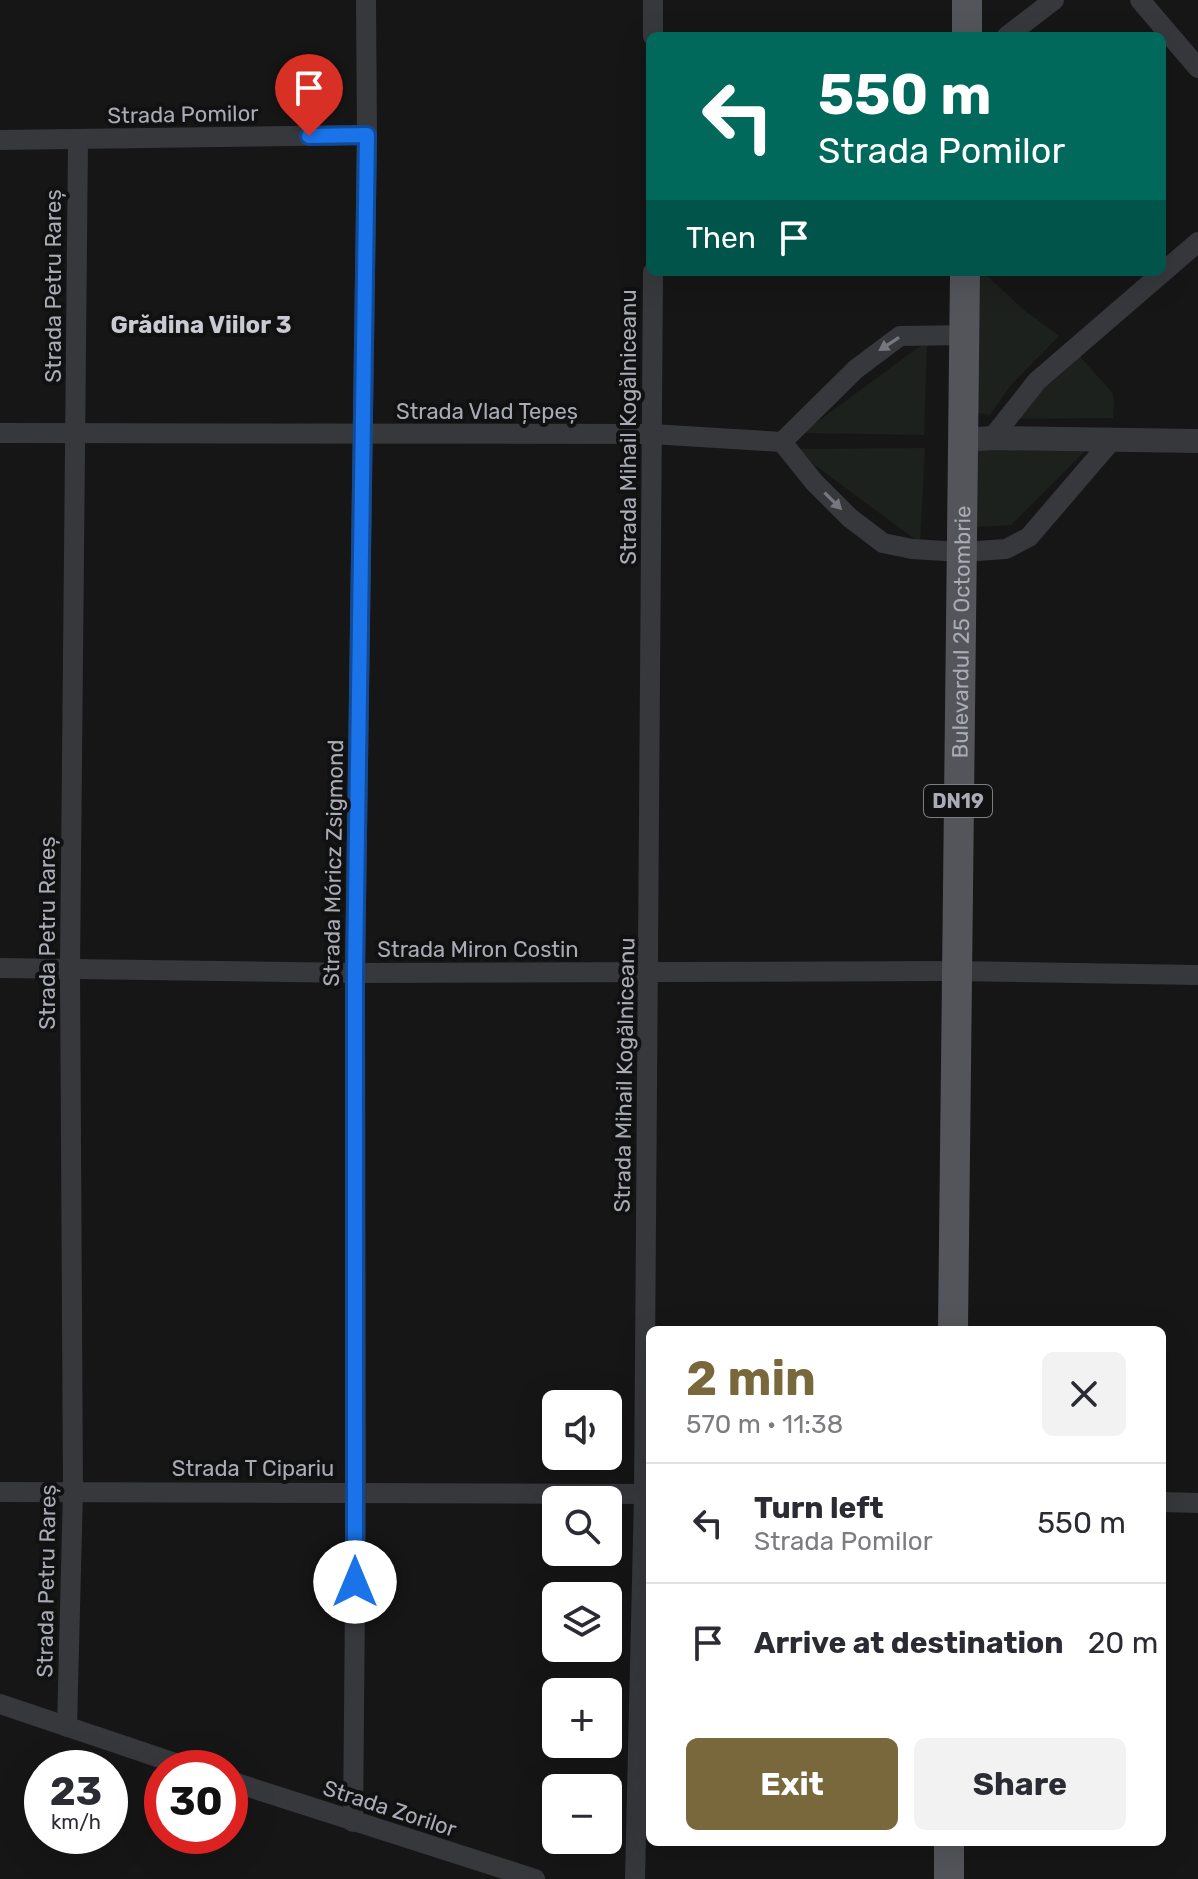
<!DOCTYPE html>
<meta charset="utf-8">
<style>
body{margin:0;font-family:Rubik,sans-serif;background:#f2f2f3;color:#2b2b33;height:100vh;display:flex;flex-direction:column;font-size:30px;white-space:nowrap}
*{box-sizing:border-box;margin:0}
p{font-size:26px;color:#7c7c81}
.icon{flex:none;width:44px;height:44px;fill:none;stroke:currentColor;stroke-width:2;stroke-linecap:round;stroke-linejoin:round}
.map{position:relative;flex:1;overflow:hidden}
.sheet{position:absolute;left:646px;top:1326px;width:520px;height:520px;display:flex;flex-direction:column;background:#fff;border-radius:12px;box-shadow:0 8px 32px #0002}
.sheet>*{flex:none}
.guide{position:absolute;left:646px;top:32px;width:520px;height:244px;border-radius:12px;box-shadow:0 8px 32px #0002;background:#00695c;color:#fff;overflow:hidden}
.buttons{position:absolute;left:542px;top:1390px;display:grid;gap:16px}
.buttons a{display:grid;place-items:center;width:80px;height:80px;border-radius:12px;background:#fff;box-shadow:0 8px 32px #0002;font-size:40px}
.speed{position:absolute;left:24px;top:1750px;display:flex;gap:16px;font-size:40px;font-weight:700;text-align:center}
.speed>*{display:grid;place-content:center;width:104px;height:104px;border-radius:50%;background:#fff;box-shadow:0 8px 32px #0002;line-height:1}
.speed small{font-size:20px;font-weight:400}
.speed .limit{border:12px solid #d22;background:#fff;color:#111}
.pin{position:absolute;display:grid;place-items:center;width:68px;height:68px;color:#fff;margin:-82px -34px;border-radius:50% 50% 50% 0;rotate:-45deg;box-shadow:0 0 8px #0007}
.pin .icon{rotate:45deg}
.me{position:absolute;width:88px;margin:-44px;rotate:0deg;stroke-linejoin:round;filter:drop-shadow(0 0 6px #0008)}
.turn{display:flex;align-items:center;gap:28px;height:168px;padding:0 40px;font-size:36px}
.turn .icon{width:104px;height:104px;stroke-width:2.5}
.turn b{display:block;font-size:56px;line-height:68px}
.then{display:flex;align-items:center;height:76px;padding:0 40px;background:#0003;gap:16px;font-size:30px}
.round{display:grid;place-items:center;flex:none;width:84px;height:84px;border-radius:12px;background:#f2f2f3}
.head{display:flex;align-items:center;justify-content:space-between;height:136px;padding:0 40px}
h1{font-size:48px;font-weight:700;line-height:60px;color:#7a683d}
.action{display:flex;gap:16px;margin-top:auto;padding:16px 40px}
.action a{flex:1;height:92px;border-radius:12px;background:#7a683d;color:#fff;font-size:32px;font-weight:700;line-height:92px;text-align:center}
.action a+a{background:#f2f2f3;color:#2b2b33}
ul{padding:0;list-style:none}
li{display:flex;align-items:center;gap:24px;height:120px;padding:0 40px;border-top:2px solid #e1e1e2}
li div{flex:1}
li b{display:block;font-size:30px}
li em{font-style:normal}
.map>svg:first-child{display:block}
.green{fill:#1c211d}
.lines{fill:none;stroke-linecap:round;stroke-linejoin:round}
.minor{stroke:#37383c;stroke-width:20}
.tertiary{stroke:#37383c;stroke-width:24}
.primary{stroke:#53555a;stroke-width:30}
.oneway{fill:#76787f}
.route-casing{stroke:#114b97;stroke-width:20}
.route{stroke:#1a73e8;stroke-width:14}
.labels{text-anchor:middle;stroke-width:8;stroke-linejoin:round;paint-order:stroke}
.shield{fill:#111112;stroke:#7b7e84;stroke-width:2}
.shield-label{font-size:20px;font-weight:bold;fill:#a9acb5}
.street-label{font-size:22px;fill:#a9acb5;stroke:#111112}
.neighbourhood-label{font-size:24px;font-weight:bold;fill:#cacbd2;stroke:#111112}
</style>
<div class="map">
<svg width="1198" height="1879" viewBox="0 0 1198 1879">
<rect width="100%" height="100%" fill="#161617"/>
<g class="green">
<path d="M 983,272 L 1024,310 L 1059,336 L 1011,385 L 990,415 L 977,413 L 979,274 Z"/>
<path d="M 927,341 L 924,435 L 802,433 Z"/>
<path d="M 1073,349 L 1112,392 L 1114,400 L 1113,418 L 1013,419 Z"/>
<path d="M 976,444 L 1088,448 L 1011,525 L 977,527 Z"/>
<path d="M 925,448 L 920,543 L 793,449 Z"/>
</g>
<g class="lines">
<g class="minor">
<path d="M 1140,0 L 1198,68"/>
<path d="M 653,36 L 653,0"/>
<path d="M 1007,36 L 1054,0"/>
<path d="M 0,140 L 367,135"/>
<path d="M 0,433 L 652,434 L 782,442"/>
<path d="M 992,438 L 1037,381 L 1198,242"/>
<path d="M 782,442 L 814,482 L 850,518 L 883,543 L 912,549 L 962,552 L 1006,549 L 1029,537 L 1113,439"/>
<path d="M 782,442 L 856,369 L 900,336 L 965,335"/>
<path d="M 0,968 L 355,973 L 955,971 L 1198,975"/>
<path d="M 0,1492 L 650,1494"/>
<path d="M 1162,1502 L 1198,1503"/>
<path d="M 0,1704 L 190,1768"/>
<path d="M 67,1727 L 73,1491 L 70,968 L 78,140"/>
<path d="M 230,1781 L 535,1879"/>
<path d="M 353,1822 L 356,1492 L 355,973 L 367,135 L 366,0"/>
<path d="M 635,1879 L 644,1494 L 653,272"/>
</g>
<path class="tertiary" d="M 963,440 L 992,438 L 1198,441"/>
<g class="primary">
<path d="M 967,0 L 967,36"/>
<path id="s1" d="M 953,1330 L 965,272"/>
<path d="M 949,1879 L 949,1842"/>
</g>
</g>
<defs><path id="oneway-solid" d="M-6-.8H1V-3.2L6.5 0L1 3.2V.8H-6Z" transform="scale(2)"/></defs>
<g class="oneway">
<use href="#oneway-solid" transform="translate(889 344) rotate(147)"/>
<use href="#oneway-solid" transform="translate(833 501) rotate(45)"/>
</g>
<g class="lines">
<g class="route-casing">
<path id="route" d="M 309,136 L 367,135 L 355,973 L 355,1582"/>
</g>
<use href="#route" class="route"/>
</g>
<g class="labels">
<rect class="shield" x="924" y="785" width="68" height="32" rx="6"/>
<g class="shield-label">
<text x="958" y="808">DN19</text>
</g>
<g class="street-label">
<text transform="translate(183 114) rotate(-1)" y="8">Strada Pomilor</text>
<text transform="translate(53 286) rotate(-90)" y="8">Strada Petru Rareș</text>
<text x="487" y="419">Strada Vlad Țepeș</text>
<text transform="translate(628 427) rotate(-90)" y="8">Strada Mihail Kogălniceanu</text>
<text dy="8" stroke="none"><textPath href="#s1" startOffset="698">Bulevardul 25 Octombrie</textPath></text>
<text transform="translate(333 863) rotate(-89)" y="8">Strada Móricz Zsigmond</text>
<text transform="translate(47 933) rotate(-90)" y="8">Strada Petru Rareș</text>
<text x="478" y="957">Strada Miron Costin</text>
<text transform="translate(624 1075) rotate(-89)" y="8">Strada Mihail Kogălniceanu</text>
<text x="253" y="1476">Strada T Cipariu</text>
<text transform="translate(46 1581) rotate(-89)" y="8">Strada Petru Rareș</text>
<text transform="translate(390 1808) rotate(18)" y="8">Strada Zorilor</text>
</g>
<g class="neighbourhood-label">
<text x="201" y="333">Grădina Viilor 3</text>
</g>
</g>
</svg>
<div class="buttons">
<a><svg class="icon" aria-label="sound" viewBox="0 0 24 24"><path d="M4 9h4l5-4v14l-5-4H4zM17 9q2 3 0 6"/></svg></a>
<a><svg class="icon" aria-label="search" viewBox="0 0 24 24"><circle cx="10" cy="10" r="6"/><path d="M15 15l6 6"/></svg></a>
<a><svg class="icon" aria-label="layers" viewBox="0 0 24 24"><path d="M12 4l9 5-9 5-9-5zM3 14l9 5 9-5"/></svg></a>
<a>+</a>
<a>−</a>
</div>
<div class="speed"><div>23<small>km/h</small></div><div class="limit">30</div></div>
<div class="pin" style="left:309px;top:136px;background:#d93025"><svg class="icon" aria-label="arrive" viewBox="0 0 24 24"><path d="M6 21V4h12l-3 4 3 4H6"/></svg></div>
<svg class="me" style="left:355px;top:1582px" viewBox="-20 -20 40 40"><circle r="19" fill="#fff"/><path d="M0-13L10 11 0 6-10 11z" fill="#1a73e8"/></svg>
<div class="guide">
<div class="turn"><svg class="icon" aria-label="left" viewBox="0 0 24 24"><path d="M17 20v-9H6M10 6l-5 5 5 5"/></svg><div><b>550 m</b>Strada Pomilor</div></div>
<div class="then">Then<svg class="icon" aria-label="arrive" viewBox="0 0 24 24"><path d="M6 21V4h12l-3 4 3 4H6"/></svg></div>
</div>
<section class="sheet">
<div class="head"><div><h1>2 min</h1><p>570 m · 11:38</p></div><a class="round"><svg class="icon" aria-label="close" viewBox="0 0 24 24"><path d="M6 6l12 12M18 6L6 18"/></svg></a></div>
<ul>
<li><svg class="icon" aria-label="left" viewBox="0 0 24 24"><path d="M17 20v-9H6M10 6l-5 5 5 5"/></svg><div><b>Turn left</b><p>Strada Pomilor</p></div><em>550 m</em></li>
<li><svg class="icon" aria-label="arrive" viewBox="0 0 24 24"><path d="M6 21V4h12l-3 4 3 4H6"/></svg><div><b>Arrive at destination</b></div><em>20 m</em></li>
</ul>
<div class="action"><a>Exit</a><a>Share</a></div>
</section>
</div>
